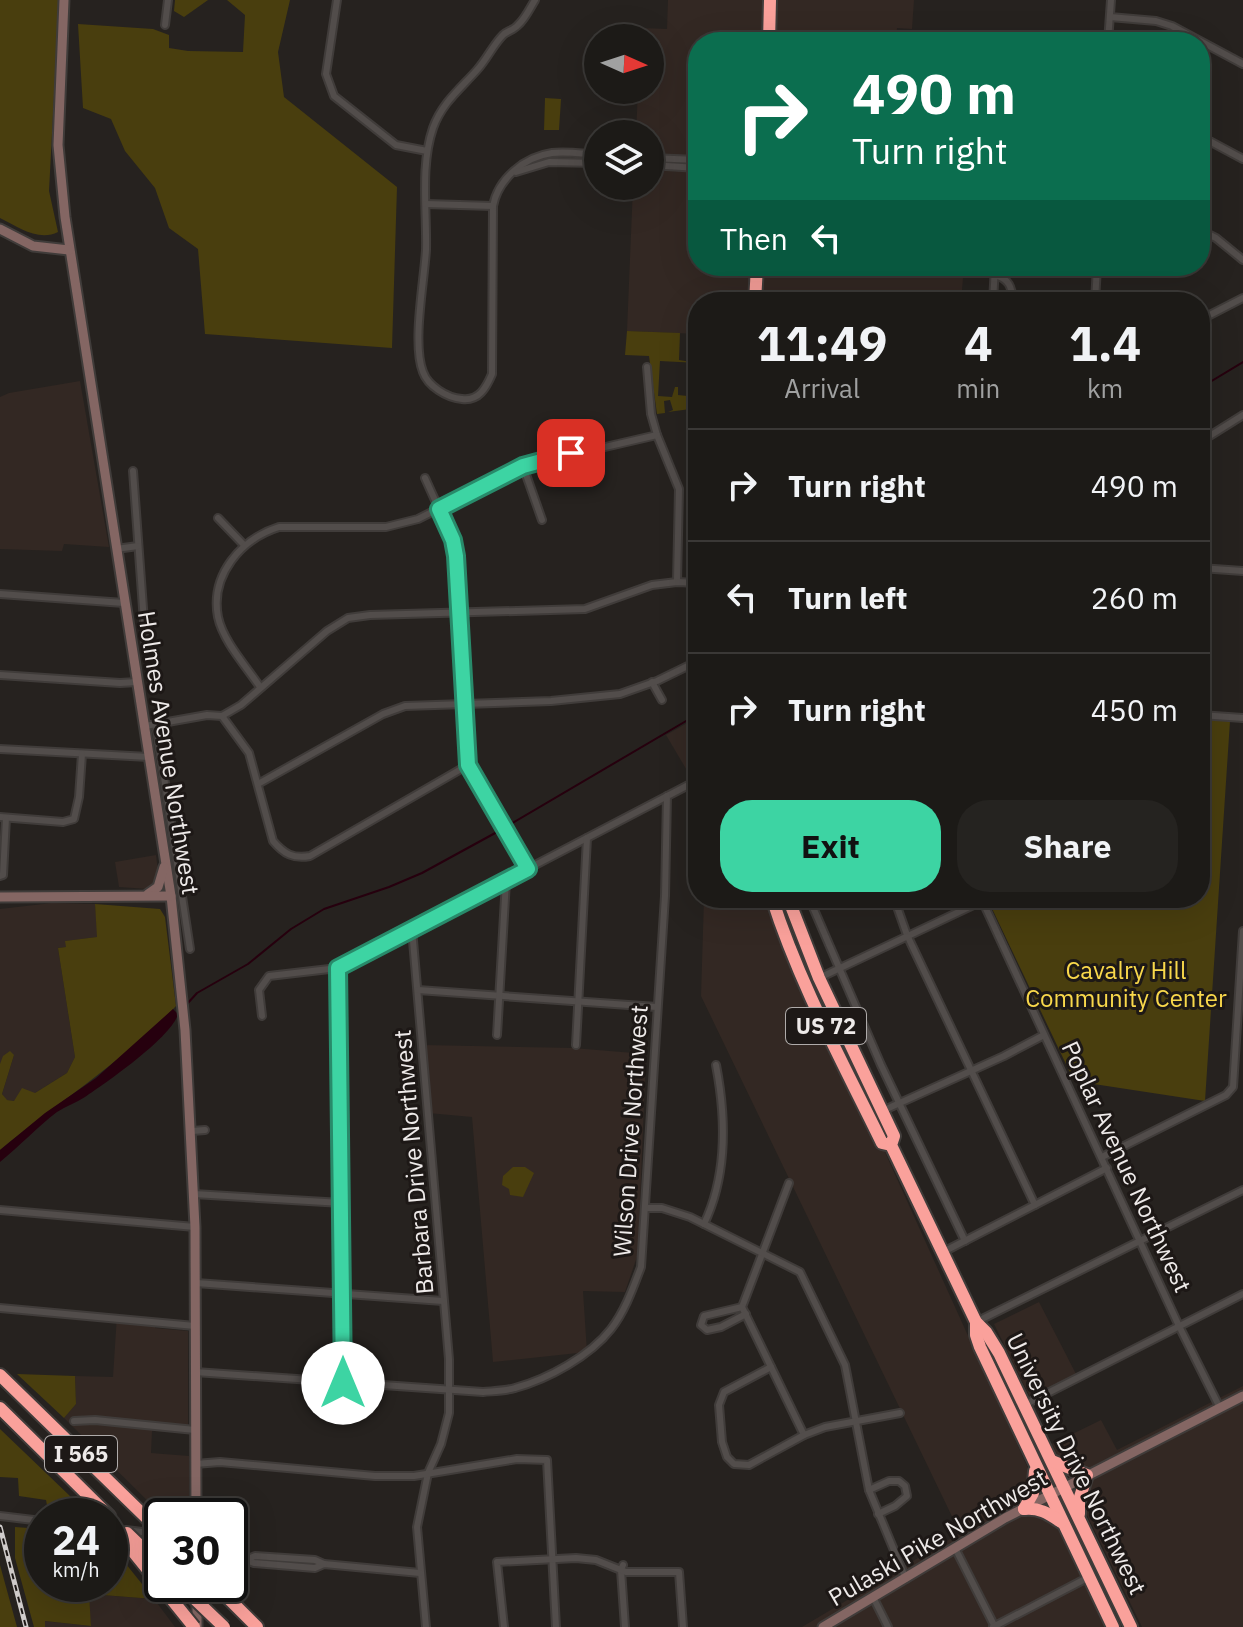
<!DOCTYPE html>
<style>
body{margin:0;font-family:"IBM Plex Sans",sans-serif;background:#252320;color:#f1f3f6;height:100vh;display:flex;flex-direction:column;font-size:30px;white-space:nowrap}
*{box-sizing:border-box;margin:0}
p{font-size:26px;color:#a0a1a1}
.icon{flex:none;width:44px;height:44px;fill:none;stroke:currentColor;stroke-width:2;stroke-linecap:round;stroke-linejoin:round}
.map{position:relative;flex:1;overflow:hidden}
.panel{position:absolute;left:688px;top:292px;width:522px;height:616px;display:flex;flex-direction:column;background:#1c1a17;border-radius:32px;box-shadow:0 8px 32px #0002,0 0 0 2px #3a3836}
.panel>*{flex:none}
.top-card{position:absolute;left:688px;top:32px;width:522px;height:244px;border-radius:32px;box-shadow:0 8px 32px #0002,0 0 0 2px #3a3836;background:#0b6e4f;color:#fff;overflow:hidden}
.needle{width:52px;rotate:93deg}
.fabs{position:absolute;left:584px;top:24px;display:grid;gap:16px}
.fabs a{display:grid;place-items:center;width:80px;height:80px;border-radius:50%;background:#1c1a17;box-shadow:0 8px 32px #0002,0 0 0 2px #3a3836;font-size:40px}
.speed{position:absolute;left:24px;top:1498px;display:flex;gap:16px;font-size:40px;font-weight:700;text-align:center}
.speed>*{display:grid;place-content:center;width:104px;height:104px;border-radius:50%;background:#1c1a17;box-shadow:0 8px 32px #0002,0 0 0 2px #3a3836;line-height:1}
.speed small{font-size:20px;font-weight:400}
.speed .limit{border:4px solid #111;border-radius:12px;background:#fff;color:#111}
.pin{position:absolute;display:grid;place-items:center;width:68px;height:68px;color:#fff;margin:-34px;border-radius:16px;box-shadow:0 4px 12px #0006}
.me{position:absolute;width:88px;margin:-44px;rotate:0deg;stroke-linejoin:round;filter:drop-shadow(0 0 6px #0008)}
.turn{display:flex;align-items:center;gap:28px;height:168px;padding:0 32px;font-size:36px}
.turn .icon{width:104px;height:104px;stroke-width:2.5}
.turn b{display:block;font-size:56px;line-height:68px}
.then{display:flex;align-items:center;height:76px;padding:0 32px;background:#0003;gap:16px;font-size:30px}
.eta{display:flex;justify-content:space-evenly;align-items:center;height:136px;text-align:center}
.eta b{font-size:48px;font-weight:700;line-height:56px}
.primary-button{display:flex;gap:16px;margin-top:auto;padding:16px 32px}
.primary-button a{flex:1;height:92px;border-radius:32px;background:#3dd4a3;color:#111;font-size:32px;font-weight:700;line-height:92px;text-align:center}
.primary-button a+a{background:#252320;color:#f1f3f6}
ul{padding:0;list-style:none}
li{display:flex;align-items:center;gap:24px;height:112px;padding:0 32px;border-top:2px solid #3a3836}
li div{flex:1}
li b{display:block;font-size:30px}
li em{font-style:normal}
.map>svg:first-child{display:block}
.built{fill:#332823}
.green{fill:#493e0e}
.water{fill:#26000e}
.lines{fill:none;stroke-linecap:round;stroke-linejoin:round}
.stream{stroke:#26000e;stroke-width:2}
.street-casing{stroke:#403c3a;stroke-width:10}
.secondary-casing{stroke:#403c3a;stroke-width:13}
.highway-casing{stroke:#403c3a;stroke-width:16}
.street{stroke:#524d4b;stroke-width:6}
.secondary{stroke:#846663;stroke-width:9}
.highway{stroke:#faa19b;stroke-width:12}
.rail-casing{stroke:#d2cecd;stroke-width:5}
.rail{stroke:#1d1816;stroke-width:2;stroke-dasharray:6;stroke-linecap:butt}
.highway-bridge-casing{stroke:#403c3a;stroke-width:16;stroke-linecap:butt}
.highway-bridge{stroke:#faa19b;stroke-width:12}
.route-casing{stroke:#288a6a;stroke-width:20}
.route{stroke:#3dd4a3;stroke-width:14}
.labels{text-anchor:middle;stroke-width:6;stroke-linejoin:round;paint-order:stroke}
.shield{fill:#1d1816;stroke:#afabaa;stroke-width:2}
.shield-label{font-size:22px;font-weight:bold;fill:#eeeae9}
.street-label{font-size:24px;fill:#eeeae9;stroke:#1d1816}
.park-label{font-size:24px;fill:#f9d84b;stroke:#1d1816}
</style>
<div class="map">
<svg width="1243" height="1627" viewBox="0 0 1243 1627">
<rect width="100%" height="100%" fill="#26221f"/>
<g class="built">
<path d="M 668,0 L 914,0 L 912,29 L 897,28 L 896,42 L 698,42 L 698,266 L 964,266 L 961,302 L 698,302 L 698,334 L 627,331 L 633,186 L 650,186 L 650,134 L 636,134 L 638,90 L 650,90 L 650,38 L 641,38 L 642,28 L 667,29 Z"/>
<path d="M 80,381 L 109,547 L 64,544 L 62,551 L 0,549 L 0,397 L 9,393 Z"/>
<path d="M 698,717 L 698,789 L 666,735 Z"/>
<path d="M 156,855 L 159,879 L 154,886 L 148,889 L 119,887 L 115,862 Z"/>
<path d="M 704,898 L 770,898 L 1031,1475 L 1106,1627 L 802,1627 L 960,1533 L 701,996 Z"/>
<path d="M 52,903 L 95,904 L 98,937 L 66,941 L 66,947 L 58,948 L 75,1057 L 67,1073 L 35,1093 L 14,1101 L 6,1100 L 2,1094 L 14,1055 L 0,1064 L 0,909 Z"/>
<path d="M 422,1045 L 573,1048 L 646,1054 L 638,1254 L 625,1292 L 583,1291 L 587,1352 L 493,1362 L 472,1117 L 428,1113 Z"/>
<path d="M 1039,1302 L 1076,1374 L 1030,1397 L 994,1324 Z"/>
<path d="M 117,1315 L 155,1318 L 155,1328 L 188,1331 L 188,1432 L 152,1431 L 151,1453 L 189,1456 L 189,1516 L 163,1516 L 64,1418 L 76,1404 L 75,1376 L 113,1377 Z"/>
<path d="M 1243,1386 L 1243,1627 L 1142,1627 L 1052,1444 L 1101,1420 L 1117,1450 Z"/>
<path d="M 88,1594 L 154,1599 L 175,1627 L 45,1627 L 44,1621 L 91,1626 Z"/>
</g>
<g class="green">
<path d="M 0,0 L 59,0 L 49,191 L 58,232 C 39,242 18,227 0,218 Z"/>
<path d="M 175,0 L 208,0 L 184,17 L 174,11 Z"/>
<path d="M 227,0 L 290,0 L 278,52 L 284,97 L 397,187 L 392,348 L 205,334 L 198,249 L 169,228 L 155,188 L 125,151 L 111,119 L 83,108 L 78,24 L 153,29 L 169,35 L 169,48 L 188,51 L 243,52 L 245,15 Z"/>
<path d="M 545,98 L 561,99 L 559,130 L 544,130 Z"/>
<path d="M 627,331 L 680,333 L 679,360 L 698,363 L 660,361 L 658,396 L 672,397 L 675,387 L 678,387 L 678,395 L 697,397 L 698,408 L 668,412 L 673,410 L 670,400 L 664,401 L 665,413 L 657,414 L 649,356 L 625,355 Z"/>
<path d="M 1200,719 L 1230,721 L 1205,1101 L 1074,1081 L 987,898 L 1200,898 Z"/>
<path d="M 95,904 L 160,909 L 165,917 L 176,1006 C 123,1062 58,1102 0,1150 L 0,1064 L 3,1056 L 10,1051 L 14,1055 L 2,1094 L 7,1100 L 14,1101 L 22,1088 L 35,1093 L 67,1073 L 75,1057 L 58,948 L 66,947 L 65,941 L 97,937 Z"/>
<path d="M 513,1167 L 525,1167 L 534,1173 L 523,1197 L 510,1195 L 509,1189 L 502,1185 L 503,1176 Z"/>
<path d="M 17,1374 L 75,1376 L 76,1404 L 64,1418 Z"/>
<path d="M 0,1429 L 71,1497 L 76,1516 L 49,1516 L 46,1500 L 19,1496 L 18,1478 L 0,1477 Z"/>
<path d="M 15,1527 L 42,1529 L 42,1584 L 110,1584 L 110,1544 L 154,1599 L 89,1594 L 91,1626 L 45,1621 L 45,1627 L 34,1627 L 15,1558 Z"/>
<path d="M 0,1565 L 17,1627 L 0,1627 Z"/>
</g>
<path class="water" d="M 173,1009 L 178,1014 C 172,1037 106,1083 85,1097 C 76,1103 66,1106 57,1112 C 37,1127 20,1146 0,1162 L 0,1150 L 45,1113 L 96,1078 Z"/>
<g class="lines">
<g class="stream">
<path d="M 1200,388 L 1243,362"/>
<path d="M 187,1004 L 197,993 L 248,964 L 291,929 L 324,909 L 389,887 L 422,873 L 497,832 L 698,714"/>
</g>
<g class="street-casing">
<g id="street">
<path d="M 337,0 L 326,74 L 334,96 L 396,145 L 427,151"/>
<path d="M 535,0 C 530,8 525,19 518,25 C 514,30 507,31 503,35 C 493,45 487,59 477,70 C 460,89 442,103 433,128 C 420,166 427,210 426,250 C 424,282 412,344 423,372 C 428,386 447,398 462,399 C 479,401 486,388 492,374 L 493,206 C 498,179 524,157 552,153 C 567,151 583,154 598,155"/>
<path d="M 1110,17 L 1156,21 L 1172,26 L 1243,64"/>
<path d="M 165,25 L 168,0"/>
<path d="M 1108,42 L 1111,0"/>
<path d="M 1200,136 L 1243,159"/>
<path d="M 650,158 L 698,160"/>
<path d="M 650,165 L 698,168"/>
<path d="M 516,172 L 549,162 L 598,163"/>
<path d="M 426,204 L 493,206"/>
<path d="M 1200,230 L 1216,238 L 1243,260"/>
<path d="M 994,275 C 1009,278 1012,287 1013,302"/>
<path d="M 993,302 L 995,266"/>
<path d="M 1095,302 L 1097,266"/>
<path d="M 1200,320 L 1243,298"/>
<path d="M 647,367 L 651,414 L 657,435 L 679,489 L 677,582"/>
<path d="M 1200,442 L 1243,415"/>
<path d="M 523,466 L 542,520"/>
<path d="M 133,471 L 146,649"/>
<path d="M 425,478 L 453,540 L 456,556 L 468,765 L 528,869"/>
<path d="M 218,518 L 243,544"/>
<path d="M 116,549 L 138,546"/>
<path d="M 1200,568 L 1243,571"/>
<path d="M 0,594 L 124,603"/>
<path d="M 0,675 L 120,683 L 137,682"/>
<path d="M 652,682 L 662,700"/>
<path d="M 260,687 C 246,666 223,641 218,617 C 210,575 241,539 279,527 L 386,527 L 418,519 L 523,466 L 657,435"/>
<path d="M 1200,715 L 1243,718"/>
<path d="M 222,716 L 249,753 L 273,841 C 284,854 293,859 310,856 L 468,765"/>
<path d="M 156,724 L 190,949"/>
<path d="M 145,726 L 207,715 L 222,716 L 241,705 L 327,631 L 348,618 L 370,615 L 585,609 L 652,585 L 677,582 L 698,583"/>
<path d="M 0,749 L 149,757"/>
<path d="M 258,784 L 383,714 L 405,706 L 551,701 L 620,694 L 657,681 L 698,661"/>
<path d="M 0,817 L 63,822 L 74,819 L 79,797 L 82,754"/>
<path d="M 0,876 L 3,875 L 6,818"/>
<path d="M 809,898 L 881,1065 L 965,1241"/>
<path d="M 894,898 L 907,935 L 1035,1205"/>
<path d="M 981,898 L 1179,1326 L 1220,1408"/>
<path d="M 412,929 L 449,1359 L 449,1413 L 441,1444 L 428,1473 L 417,1527 L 426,1627"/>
<path d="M 338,968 L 343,1383"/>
<path d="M 819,978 L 982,901"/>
<path d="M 418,990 L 657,1007"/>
<path d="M 262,1016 L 259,990 L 269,976 L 338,968 L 698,780"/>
<path d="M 497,1035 L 506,881"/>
<path d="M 576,1045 L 587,838"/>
<path d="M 882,1111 L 1004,1056 L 1044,1035"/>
<path d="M 192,1131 L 205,1130"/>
<path d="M 1102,1157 L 1226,1095 L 1233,1087 L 1243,931"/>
<path d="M 789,1183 L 742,1307 L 804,1435"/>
<path d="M 194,1194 L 342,1203"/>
<path d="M 646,1208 L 662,1208 L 690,1217 L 800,1272 L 845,1365 L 869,1490 L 906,1579"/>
<path d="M 0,1210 L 195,1227"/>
<path d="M 704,1224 C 727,1176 726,1117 716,1065"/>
<path d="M 943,1252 L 1107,1168"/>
<path d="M 196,1283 L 443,1301"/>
<path d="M 742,1307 L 704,1316 L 701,1325 L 707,1330 L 721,1327 L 746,1314"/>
<path d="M 0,1308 L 195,1326"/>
<path d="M 976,1322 L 1243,1190"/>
<path d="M 771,1367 L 724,1392 L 719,1405 L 722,1442 L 727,1457 L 734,1464 L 749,1465 L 804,1435 L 825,1427 L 900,1413"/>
<path d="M 195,1372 L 483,1392 C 494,1391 505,1391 515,1388 C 548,1379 590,1356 611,1329 C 625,1311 633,1288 641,1267 L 665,896 L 667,796"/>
<path d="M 1024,1405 L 1243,1294"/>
<path d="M 74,1421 L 95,1420 L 195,1430"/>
<path d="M 195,1464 L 220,1462 L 375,1476 L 414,1476 L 517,1459 L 547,1460 L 556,1627"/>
<path d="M 869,1490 L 889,1481 L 899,1481 L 905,1486 L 907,1496 L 895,1506 L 878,1514"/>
<path d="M 0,1516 L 42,1521"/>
<path d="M 126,1530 L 158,1534"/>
<path d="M 955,1548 L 995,1627"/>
<path d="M 246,1560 L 254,1563 L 315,1568 L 324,1564 L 420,1573"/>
<path d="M 623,1565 L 621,1570 L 625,1627"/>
<path d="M 230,1567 L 255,1556 L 315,1560 L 324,1564"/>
<path d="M 874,1599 L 888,1627"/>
<path d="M 504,1627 L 497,1562 L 576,1558 L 596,1560 L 626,1572 L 679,1572 L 683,1627"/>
<path d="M 993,1627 L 1089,1577"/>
</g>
</g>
<g class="secondary-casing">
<g id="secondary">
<path d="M 64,0 L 58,145 L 65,217 L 171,896 L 185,1030 L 195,1227 L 196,1516"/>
<path d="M 0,229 L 33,246 L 69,250"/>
<path d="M 148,894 L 158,887 L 164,867"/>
<path d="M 0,897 L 171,896"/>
<path d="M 197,1584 L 197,1627"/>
<path d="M 823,1627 L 1005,1518 L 1243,1396"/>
</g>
</g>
<g class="highway-casing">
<g id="highway">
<path d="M 769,42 L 770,0"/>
<path d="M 755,302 L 757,266"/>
<path d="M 772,898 C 799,983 843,1063 882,1143 L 891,1145"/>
<path d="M 788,898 L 819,978 L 894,1136 L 891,1145 L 976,1322 L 986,1332 L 999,1353 L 1131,1627"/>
<path d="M 976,1322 L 976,1335 L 980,1347 L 1113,1627"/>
<path d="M 0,1375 L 162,1533"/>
<path d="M 0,1408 L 109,1516"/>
<path d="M 1052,1461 L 1087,1475 L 1079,1500 L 1079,1514"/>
<path d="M 1024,1509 C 1039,1507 1049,1514 1061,1522"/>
<path d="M 1024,1509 L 1033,1493 L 1035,1471"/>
<path d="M 214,1584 L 257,1627"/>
</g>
</g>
<use href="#street" class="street"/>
<use href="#secondary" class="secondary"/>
<use href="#highway" class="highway"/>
<g class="rail-casing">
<path id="rail" d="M 0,1527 L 26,1627"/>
</g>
<use href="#rail" class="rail"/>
<g class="highway-bridge-casing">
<g id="highway-bridge">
<path d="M 110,1523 L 194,1627"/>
<path d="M 127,1533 L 162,1567"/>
<path d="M 179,1584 L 224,1627"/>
</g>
</g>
<use href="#highway-bridge" class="highway-bridge"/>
</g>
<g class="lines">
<g class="route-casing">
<path id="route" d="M 343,1383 L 338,968 L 528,869 L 468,765 L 456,556 L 453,540 L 439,509 L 523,466 L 571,453"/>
</g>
<use href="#route" class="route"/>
</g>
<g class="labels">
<g class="shield">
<rect x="786" y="1008" width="80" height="36" rx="6"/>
<rect x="45" y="1436" width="72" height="36" rx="6"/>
</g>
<g class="shield-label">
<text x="826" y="1034">US 72</text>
<text x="81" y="1462">I 565</text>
</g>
<g class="street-label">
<text transform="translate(168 753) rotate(81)" y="8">Holmes Avenue Northwest</text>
<text transform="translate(631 1131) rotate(-86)" y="8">Wilson Drive Northwest</text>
<text transform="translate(414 1162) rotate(-95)" y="8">Barbara Drive Northwest</text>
<text transform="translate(1126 1167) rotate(65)" y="8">Poplar Avenue Northwest</text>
<text transform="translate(1076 1464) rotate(64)" y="8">University Drive Northwest</text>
<text transform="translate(938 1538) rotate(-30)" y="8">Pulaski Pike Northwest</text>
</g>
<g class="park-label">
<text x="1126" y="979">Cavalry Hill<tspan x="1126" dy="28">Community Center</tspan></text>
</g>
</g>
</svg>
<div class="fabs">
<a><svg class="needle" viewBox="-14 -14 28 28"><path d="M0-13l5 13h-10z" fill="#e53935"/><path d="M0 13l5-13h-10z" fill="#a0a1a1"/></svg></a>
<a><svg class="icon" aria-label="layers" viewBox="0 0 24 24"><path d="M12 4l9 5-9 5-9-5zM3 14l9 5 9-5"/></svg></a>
</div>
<div class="speed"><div>24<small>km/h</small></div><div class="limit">30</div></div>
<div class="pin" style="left:571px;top:453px;background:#d93025"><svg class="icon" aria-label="arrive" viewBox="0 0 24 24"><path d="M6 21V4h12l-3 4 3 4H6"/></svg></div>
<svg class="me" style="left:343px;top:1383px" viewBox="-20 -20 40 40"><circle r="19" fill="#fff"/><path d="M0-13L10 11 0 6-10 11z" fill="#3dd4a3"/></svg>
<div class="top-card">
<div class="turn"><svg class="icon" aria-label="right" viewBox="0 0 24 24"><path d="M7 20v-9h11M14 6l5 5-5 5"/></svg><div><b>490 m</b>Turn right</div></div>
<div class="then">Then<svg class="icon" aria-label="left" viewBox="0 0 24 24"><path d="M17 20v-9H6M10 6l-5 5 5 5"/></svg></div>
</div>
<section class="panel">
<div class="eta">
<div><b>11:49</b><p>Arrival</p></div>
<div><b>4</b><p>min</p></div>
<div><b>1.4</b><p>km</p></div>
</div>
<ul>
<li><svg class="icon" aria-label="right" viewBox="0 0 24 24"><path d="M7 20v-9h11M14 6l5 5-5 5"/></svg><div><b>Turn right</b></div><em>490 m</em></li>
<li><svg class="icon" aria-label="left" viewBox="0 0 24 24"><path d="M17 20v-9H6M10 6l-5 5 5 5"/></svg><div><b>Turn left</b></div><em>260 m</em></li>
<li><svg class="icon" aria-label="right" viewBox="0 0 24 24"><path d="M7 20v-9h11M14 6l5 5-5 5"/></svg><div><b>Turn right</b></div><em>450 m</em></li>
</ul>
<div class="primary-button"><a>Exit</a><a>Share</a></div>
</section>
</div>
